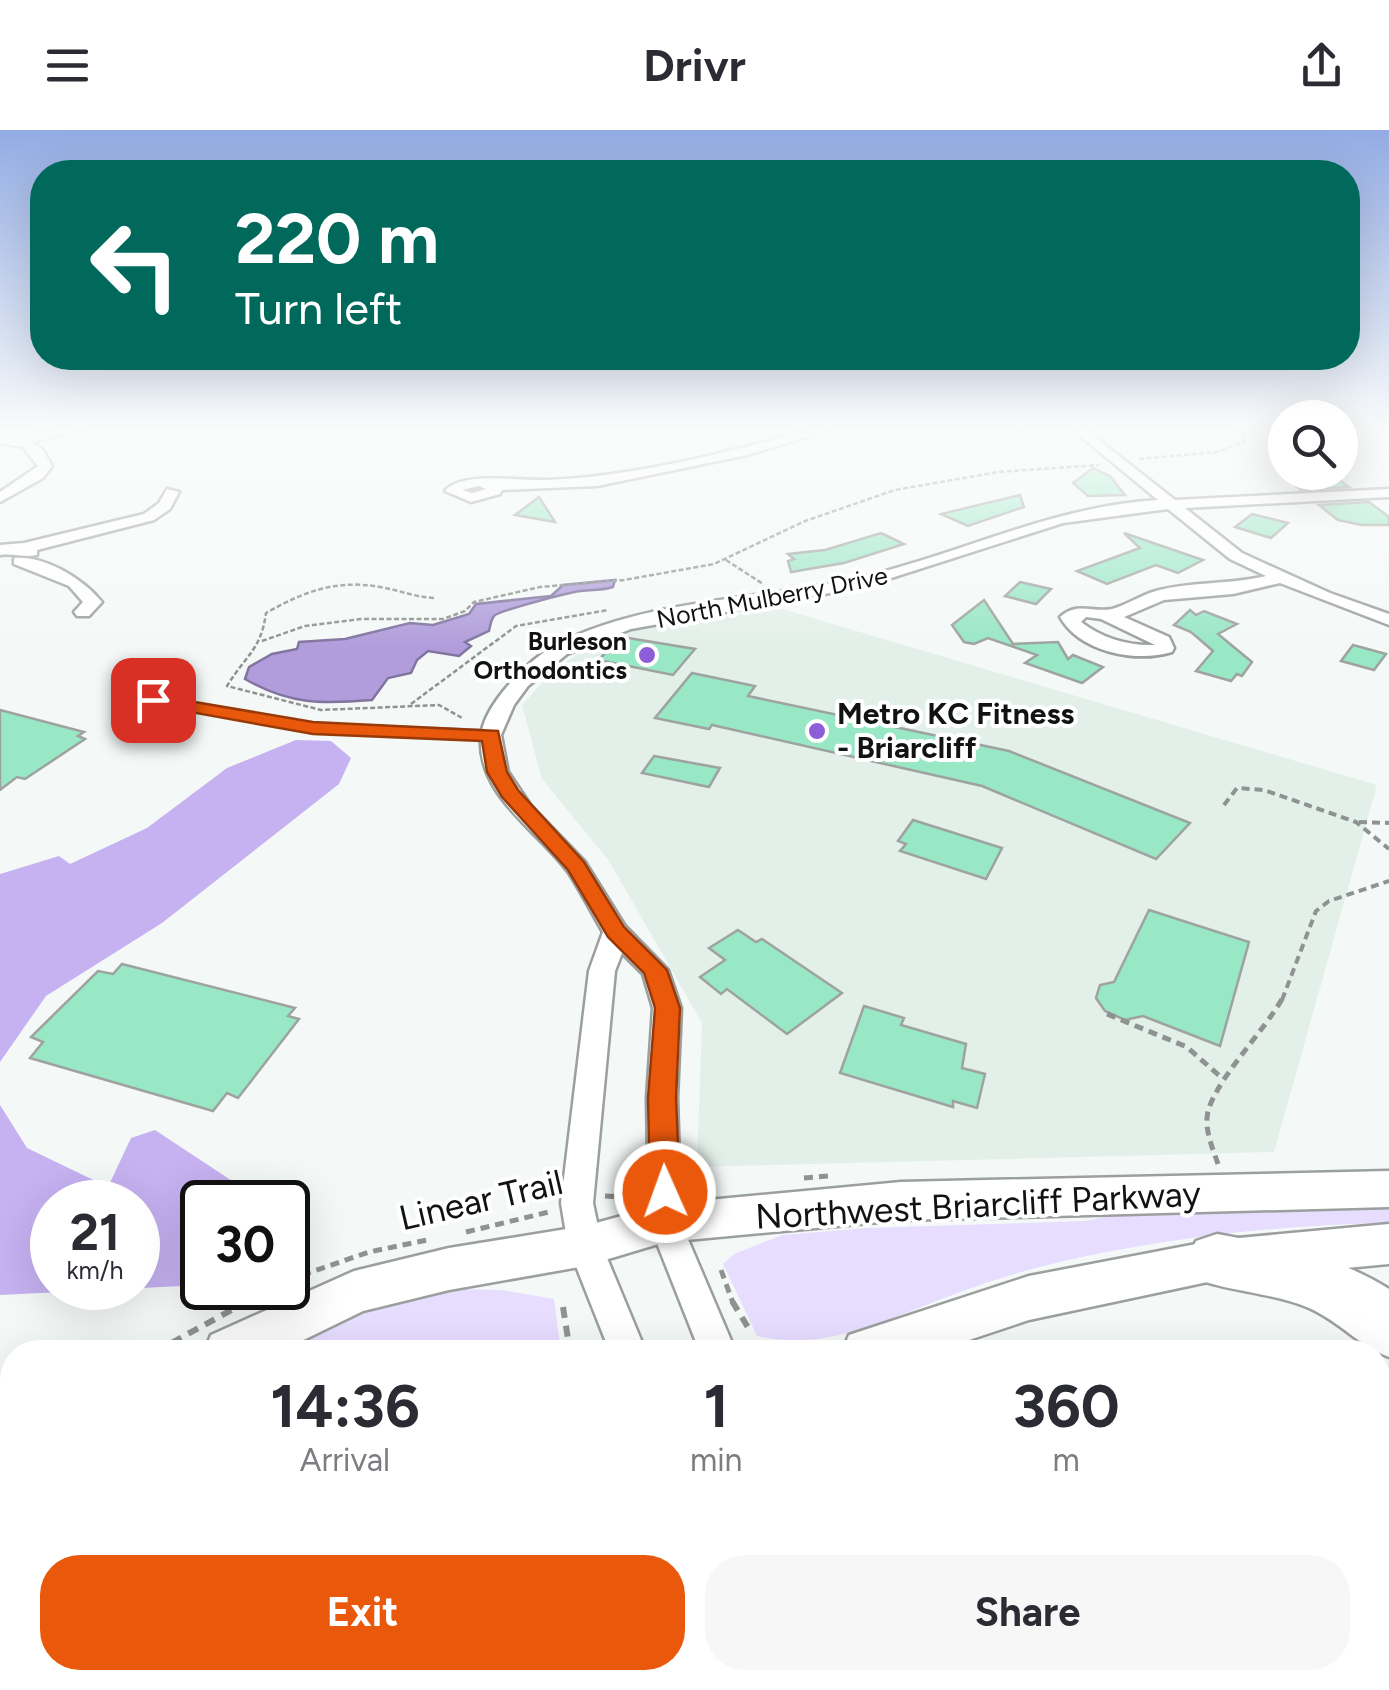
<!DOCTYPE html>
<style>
body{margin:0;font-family:Figtree,sans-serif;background:#f7f7f7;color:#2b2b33;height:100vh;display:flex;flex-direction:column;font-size:38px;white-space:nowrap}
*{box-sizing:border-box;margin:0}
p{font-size:32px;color:#7c7c81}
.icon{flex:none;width:55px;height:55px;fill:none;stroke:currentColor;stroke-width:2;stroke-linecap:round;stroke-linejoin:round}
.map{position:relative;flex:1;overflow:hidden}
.sheet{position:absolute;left:0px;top:1210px;width:1390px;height:350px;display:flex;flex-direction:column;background:#fff;border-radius:40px 40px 0 0;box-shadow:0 10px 40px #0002}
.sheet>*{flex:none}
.guide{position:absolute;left:30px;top:30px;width:1330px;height:210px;border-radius:40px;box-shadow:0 10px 40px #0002;background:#00695c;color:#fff;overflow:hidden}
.buttons{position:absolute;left:1268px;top:270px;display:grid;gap:20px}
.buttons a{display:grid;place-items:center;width:90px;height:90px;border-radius:50%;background:#fff;box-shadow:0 10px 40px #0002;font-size:50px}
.speed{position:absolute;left:30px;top:1050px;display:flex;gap:20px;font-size:50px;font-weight:700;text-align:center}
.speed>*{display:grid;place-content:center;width:130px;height:130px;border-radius:50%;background:#fff;box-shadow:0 10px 40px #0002;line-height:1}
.speed small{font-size:25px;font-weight:400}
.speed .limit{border:5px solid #111;border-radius:15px;background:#fff;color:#111}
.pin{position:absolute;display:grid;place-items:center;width:85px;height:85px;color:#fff;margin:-42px;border-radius:20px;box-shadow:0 5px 15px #0006}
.me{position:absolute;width:110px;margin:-55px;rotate:358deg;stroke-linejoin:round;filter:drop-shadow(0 0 8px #0008)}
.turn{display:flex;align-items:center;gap:35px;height:210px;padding:0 40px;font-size:45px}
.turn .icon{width:130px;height:130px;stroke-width:2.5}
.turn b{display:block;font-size:70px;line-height:85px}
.eta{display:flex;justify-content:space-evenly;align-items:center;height:170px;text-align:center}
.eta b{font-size:60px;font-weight:700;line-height:70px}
.primary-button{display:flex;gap:20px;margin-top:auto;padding:20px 40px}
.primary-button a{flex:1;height:115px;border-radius:40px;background:#ea580c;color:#fff;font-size:40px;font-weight:700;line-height:115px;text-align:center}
.primary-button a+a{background:#f7f7f7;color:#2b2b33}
header{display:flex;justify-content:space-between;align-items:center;height:130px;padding:0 40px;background:#fff;font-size:45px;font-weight:700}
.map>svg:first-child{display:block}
.built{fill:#e3f0e9}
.green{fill:#e7ddff}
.forest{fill:#c6b1f1;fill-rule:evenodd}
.water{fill:#b19ddb;stroke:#81749f;stroke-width:2.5}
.building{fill:#98e7c5;stroke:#9ea2a0;stroke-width:2.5}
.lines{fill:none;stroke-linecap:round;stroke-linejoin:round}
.service-casing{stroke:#9b9f9d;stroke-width:6}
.minor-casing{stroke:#9b9f9d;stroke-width:5}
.secondary-casing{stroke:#9b9f9d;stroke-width:5}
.motorway-casing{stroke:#9b9f9d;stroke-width:5}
.path-far3{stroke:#8e9290;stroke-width:2.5;stroke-dasharray:5 2.5;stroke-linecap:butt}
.path-far2{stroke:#8e9290;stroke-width:4;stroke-dasharray:8 5;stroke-linecap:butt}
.path-far1{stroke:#8e9290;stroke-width:5;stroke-dasharray:9 6;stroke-linecap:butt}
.path{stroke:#8e9290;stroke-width:6;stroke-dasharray:11 8;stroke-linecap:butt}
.service{fill:#fff;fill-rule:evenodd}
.minor{fill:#fff;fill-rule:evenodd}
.secondary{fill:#fff;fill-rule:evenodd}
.motorway{fill:#fff;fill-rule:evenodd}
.route{fill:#ea580c;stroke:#983908;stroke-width:2.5}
.poi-dot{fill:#8e5ed8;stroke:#fff;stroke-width:4}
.labels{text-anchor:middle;stroke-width:8;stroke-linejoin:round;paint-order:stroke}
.far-street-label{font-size:25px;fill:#111312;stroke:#fff}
.far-poi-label{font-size:25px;font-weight:bold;fill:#111312;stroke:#fff;text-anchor:end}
.poi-label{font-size:30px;font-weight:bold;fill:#111312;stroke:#fff;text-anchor:start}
.near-street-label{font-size:35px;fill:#111312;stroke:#fff}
</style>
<header><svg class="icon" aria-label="menu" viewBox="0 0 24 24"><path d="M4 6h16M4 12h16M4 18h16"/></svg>Drivr<svg class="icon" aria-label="share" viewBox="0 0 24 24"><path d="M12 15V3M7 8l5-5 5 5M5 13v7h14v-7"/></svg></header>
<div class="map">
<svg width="1389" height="1560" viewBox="0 0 1389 1560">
<rect width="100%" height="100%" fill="#f4f9f7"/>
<path class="built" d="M 782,479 L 1377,655 L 1274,1022 L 697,1037 L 702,893 L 609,731 L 542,649 L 522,575 L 552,542 L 593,513 L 646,497 Z"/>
<g class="green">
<path d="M 1389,1070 L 1389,1093 C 1280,1095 1171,1107 1064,1131 C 1025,1140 985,1152 947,1167 C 885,1190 826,1222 757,1206 L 723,1134 L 734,1124 L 782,1105 L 868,1098 L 1085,1091 L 1153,1078 Z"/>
<path d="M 455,1159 L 502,1160 L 554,1169 L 561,1222 L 272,1222 C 329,1188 389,1171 455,1159 Z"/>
<path d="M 12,1382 L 12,1466 L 0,1470 L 0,1389 Z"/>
</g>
<g class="forest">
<path d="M 296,610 L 331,611 L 351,628 L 339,654 L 162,793 L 46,866 L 0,932 L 0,744 L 59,726 L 70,734 L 147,698 L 227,638 Z"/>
<path d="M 0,975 L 27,1018 L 108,1057 L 131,1008 L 155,1000 L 264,1072 L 202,1072 L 202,1155 L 0,1165 ZM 138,1072 L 138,1158 L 52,1158 L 52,1072 Z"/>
</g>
<path class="water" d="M 615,450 L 613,457 C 602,461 592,459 581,461 C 570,462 498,481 494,486 C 491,490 490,496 489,501 L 465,512 L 471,516 L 459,526 L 428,521 L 417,530 L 411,543 L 388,548 L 372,570 C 322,574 290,575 245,549 L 249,537 L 272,524 L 297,519 L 299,512 L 345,509 L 410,493 L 433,495 L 469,484 L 476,474 L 551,466 L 563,455 Z"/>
<g class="building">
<path d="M 1093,338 L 1110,346 L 1125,365 L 1088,366 L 1073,353 Z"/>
<path d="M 1318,342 L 1329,342 L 1349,357 L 1301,360 L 1285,347 Z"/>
<path d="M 1020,365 L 1024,377 L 968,396 L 941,384 Z"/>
<path d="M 539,367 L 555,392 L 515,385 Z"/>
<path d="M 1369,372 L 1389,387 L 1389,395 L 1362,395 L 1338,390 L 1319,375 Z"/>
<path d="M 1252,384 L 1288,393 L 1271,408 L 1235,397 Z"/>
<path d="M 881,403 L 904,414 L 844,433 L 791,442 L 788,431 L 794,429 L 788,424 L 825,420 Z"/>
<path d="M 1124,403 L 1203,430 L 1178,443 L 1156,435 L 1107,454 L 1077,441 L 1140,418 Z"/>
<path d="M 1020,452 L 1051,459 L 1036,474 L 1005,466 Z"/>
<path d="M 984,470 L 1013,514 L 1058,512 L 1068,529 L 1073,525 L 1103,537 L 1082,553 L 1025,533 L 1037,525 L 988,508 L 974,514 L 964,512 L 952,495 Z"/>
<path d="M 1190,480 L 1196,485 L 1204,481 L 1237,494 L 1218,504 L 1252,532 L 1242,546 L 1237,544 L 1231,551 L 1196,541 L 1213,521 L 1191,502 L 1174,495 Z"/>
<path d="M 622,507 L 695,519 L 673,545 L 598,530 Z"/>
<path d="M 1353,515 L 1386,524 L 1374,540 L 1341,531 Z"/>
<path d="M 692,543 L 755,556 L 748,566 L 1009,621 L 1190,693 L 1156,729 L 982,656 L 712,595 L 709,599 L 655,588 Z"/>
<path d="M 0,580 L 84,602 L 78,606 L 85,609 L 25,649 L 17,647 L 0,660 Z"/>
<path d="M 654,626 L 720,638 L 709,657 L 642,643 Z"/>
<path d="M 913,690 L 1002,718 L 986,749 L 900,721 L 906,714 L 898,711 Z"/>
<path d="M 1149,780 L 1249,812 L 1220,916 L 1143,886 L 1125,890 L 1105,881 L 1096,868 L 1100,855 L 1114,852 Z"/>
<path d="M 738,800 L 756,812 L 762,809 L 842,863 L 787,904 L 727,859 L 721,864 L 700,847 L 725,830 L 709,818 Z"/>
<path d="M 122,834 L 295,878 L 288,886 L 299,889 L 238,968 L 227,963 L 213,981 L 30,928 L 43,912 L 31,907 L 98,841 L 113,844 Z"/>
<path d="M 864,876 L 904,888 L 901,895 L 966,914 L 962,938 L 985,944 L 977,978 L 953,971 L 953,977 L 840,943 Z"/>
</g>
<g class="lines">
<g class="service-casing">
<path id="service" d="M 153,567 L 313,595 L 491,602 L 496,605 L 491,608 L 313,601 L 150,572 L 148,570 Z"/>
</g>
<g class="minor-casing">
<g id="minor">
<path d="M 55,300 L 81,300 L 32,312 L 43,320 L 52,336 L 43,348 L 0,372 L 0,362 L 38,336 L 23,317 L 0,313 L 0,305 L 16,307 Z"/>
<path d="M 810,300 L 830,300 L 747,325 L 597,356 L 502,360 L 500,364 L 471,372 L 445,361 C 462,341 519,351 547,350 C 636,346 724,323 810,300 ZM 479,356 L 486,359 L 472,363 L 462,360 Z"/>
<path d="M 1073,300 L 1086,300 L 1175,370 L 1389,359 L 1389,367 L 1185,378 L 1242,423 L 1330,463 L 1389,484 L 1389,495 L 1280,453 L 1233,464 L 1164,470 L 1124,487 L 1169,507 L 1174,518 L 1172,522 C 1135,533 1080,522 1060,487 C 1078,471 1092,483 1112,479 C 1127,475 1141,465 1156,461 C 1191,451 1230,455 1266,446 L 1230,429 L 1168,379 L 1063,393 L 863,457 L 631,499 L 567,524 L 528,556 L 514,575 L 501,605 L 508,642 L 531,676 L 585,732 L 625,796 L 668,840 L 681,878 L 677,968 L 681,1093 L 736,1222 L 700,1222 L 649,1093 L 647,968 L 653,878 L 643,844 L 622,823 L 615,841 L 593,1073 L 602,1116 L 646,1222 L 610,1222 L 568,1116 L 561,1073 L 589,841 L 603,802 C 592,783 581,762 569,743 C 539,701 477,666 481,607 C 483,575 529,529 556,515 C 644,469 761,470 858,448 C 959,425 1052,376 1158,370 ZM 1086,487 L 1101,489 L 1155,515 C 1128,516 1102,508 1081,492 Z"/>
<path d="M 167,359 L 179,362 L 170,379 L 154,390 L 37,420 L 37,425 C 25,428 13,423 0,425 L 0,415 L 24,413 L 144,384 L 159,373 Z"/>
<path d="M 14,428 C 45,425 83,449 102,472 L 89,486 L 77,486 L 74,482 L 83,472 L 69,456 L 14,434 Z"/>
<path d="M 744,1548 L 789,1548 L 794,1560 L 749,1560 Z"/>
<path d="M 830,1548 L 874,1548 L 879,1560 L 835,1560 Z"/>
</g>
</g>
<g class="secondary-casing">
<g id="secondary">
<path d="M 1389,1041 L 1389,1077 L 901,1090 L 665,1112 L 585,1136 L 449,1160 L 363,1181 L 279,1222 L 204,1222 L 211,1205 L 354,1141 L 449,1118 L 585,1096 L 665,1074 L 901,1052 Z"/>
<path d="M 1389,1094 L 1389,1134 L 1217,1150 L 1029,1190 L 933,1222 L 842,1222 L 849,1205 L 1029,1146 L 1217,1110 Z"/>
<path d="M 12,1325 L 12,1382 L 0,1388 L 0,1329 Z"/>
</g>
</g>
<g class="motorway-casing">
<g id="motorway">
<path d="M 1217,1104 C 1277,1115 1337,1126 1389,1159 L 1389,1227 C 1359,1216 1339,1191 1309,1178 C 1274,1163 1232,1162 1196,1149 L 1187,1130 L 1196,1111 Z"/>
<path d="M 12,1458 L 12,1537 L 0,1542 L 0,1463 Z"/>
</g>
</g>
<g class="path-far3">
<path d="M 1139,329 L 1216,322 L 1244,312 L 1244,300"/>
<path d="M 726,430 L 763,454"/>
<path d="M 434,468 C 414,467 399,460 380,457 C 336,449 303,462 266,483 C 261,520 246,525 227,556 L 321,580 L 439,575 L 464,589"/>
<path d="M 262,511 L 305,496 L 361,489 L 443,489 L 465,481 L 474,472 L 540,457 L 624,450 L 714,434 L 805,391 L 895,360 L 998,342 L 1099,335"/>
<path d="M 411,574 L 516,496 L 608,480"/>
</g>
<g class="path-far2">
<path d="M 1224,675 L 1237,658 L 1264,660 L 1356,692 L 1389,719"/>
<path d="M 1359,692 L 1389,693"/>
<path d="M 1282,870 L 1316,781 L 1329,771 L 1389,751"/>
</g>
<g class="path-far1">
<path d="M 1107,884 L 1187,917 L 1223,949"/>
<path d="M 1218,1034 C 1213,1019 1206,1004 1207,988 C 1209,956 1266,900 1283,867"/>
<path d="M 804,1048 L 829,1046"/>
<path d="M 605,1066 L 636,1068"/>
<path d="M 466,1102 L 553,1081"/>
<path d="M 721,1140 L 733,1173"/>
<path d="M 288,1150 L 369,1122 L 427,1110"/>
<path d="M 244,1173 L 271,1158"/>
</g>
<g class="path">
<path d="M 732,1171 L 749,1199"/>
<path d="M 563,1177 L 570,1222"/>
<path d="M 155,1222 L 248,1171"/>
<path d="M 0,1314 L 12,1307"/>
</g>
<use href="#service" class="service"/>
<use href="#minor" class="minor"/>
<use href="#secondary" class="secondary"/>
<use href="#motorway" class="motorway"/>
</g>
<linearGradient id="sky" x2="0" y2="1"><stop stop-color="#92abe3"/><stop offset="0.58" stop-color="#fafcfb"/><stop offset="1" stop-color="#fafcfb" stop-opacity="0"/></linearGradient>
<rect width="1389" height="518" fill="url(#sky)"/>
<path class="route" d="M 153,565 L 313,592 L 498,601 L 507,642 L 518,660 L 584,732 L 624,797 L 667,840 L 680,878 L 676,968 L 680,1062 L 675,1071 L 665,1074 L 655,1071 L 650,1062 L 648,968 L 655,878 L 644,843 L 608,807 L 568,740 L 502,667 L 487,642 L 482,611 L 313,604 L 146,574 L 144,570 Z"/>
<g class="poi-dot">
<circle cx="647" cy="525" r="10"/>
<circle cx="817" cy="601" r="10"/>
</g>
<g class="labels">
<g class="far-street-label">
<text transform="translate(772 467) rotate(-11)" y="9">North Mulberry Drive</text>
</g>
<g class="far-poi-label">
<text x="627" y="520">Burleson<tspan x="627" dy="29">Orthodontics</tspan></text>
</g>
<g class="poi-label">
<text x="837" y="594">Metro KC Fitness<tspan x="837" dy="34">- Briarcliff</tspan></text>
</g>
<g class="near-street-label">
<text transform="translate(481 1070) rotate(-13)" y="12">Linear Trail</text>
<text transform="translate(978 1075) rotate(-3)" y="12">Northwest Briarcliff Parkway</text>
</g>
</g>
</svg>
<div class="buttons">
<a><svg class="icon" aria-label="search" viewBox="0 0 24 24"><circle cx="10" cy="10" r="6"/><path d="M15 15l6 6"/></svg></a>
</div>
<div class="speed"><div>21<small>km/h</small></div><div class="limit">30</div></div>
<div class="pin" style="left:153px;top:570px;background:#d93025"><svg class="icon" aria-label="arrive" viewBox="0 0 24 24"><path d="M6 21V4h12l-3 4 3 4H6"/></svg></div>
<svg class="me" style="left:665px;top:1062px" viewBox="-20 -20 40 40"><circle r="17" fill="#ea580c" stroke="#fff" stroke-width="3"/><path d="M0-11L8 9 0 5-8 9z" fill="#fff"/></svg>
<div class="guide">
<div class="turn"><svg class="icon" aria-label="left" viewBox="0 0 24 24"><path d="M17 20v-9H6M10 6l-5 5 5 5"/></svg><div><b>220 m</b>Turn left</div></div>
</div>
<section class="sheet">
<div class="eta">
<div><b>14:36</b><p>Arrival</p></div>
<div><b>1</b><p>min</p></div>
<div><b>360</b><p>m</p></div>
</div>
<div class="primary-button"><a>Exit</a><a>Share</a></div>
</section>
</div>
